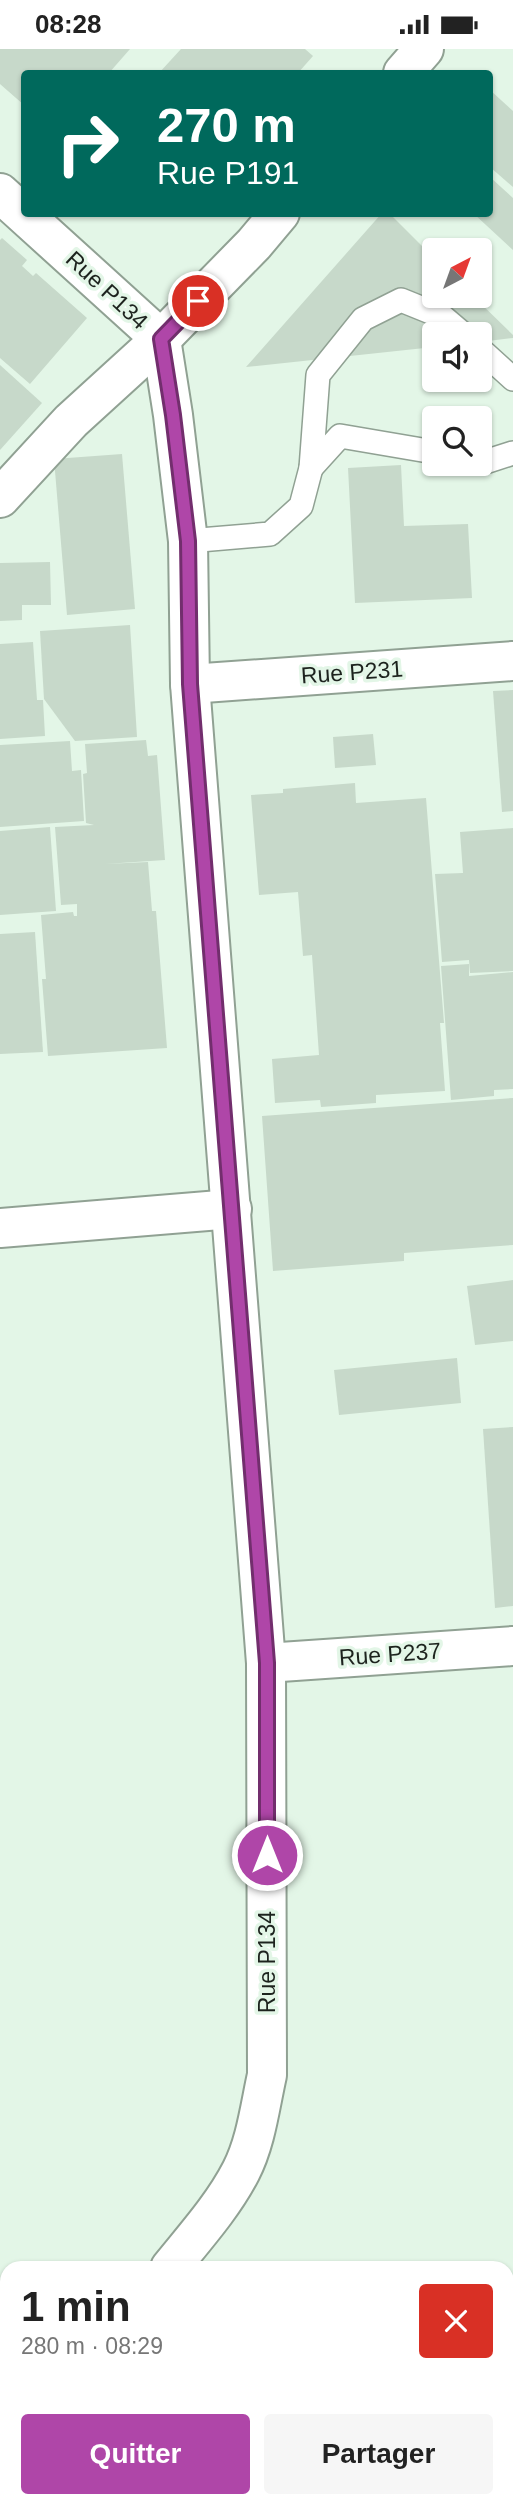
<!DOCTYPE html>
<html lang="fr">
<meta charset="utf-8">
<style>
body{margin:0;font-family:Helvetica,sans-serif;background:#f6f6f6;color:#222;height:100vh;display:flex;flex-direction:column;font-size:26px;white-space:nowrap}
*{box-sizing:border-box;margin:0}
p{font-size:23px;color:#767676}
.icon{flex:none;width:38px;height:38px;fill:none;stroke:currentColor;stroke-width:2;stroke-linecap:round;stroke-linejoin:round}
.map{position:relative;flex:1;overflow:hidden}
.details{position:absolute;left:0px;top:2212px;width:514px;height:247px;display:flex;flex-direction:column;background:#fff;border-radius:21px 21px 0 0;box-shadow:0 2px 5px #0004}
.details>*{flex:none}
.hud{position:absolute;left:21px;top:21px;width:472px;height:147px;border-radius:7px;box-shadow:0 2px 5px #0004;background:#00695c;color:#fff;overflow:hidden}
.needle{width:46px;rotate:41deg}
.controls{position:absolute;left:422px;top:189px;display:grid;gap:14px}
.controls a{display:grid;place-items:center;width:70px;height:70px;border-radius:7px;background:#fff;box-shadow:0 2px 5px #0004;font-size:35px}
.pin{position:absolute;display:grid;place-items:center;width:60px;height:60px;color:#fff;margin:-30px;border:4px solid #fff;border-radius:50%;box-shadow:0 2px 7px #0007}
.me{position:absolute;width:77px;margin:-38px;rotate:0deg;stroke-linejoin:round;filter:drop-shadow(0 0 5px #0008)}
.turn{display:flex;align-items:center;gap:24px;height:147px;padding:0 21px;font-size:32px}
.turn .icon{width:91px;height:91px;stroke-width:2.5}
.turn b{display:block;font-size:49px;line-height:60px}
.round{display:grid;place-items:center;flex:none;width:74px;height:74px;border-radius:7px;background:#f6f6f6}
.overview{display:flex;align-items:center;justify-content:space-between;height:119px;padding:0 21px}
h1{font-size:42px;font-weight:800;line-height:52px}
.cta{display:flex;gap:14px;margin-top:auto;padding:14px 21px}
.cta a{flex:1;height:80px;border-radius:7px;background:#af46a8;color:#fff;font-size:28px;font-weight:800;line-height:80px;text-align:center}
.cta a+a{background:#f6f6f6;color:#222}
.status{display:flex;justify-content:space-between;align-items:center;height:49px;padding:0 35px;background:#fff;direction:ltr}
.status svg{height:19px;fill:currentColor}
.map>svg:first-child{display:block}
.building{fill:#c7d9ca}
.lines{fill:none;stroke-linecap:round;stroke-linejoin:round}
.lane-casing{stroke:#90a193;stroke-width:26}
.street-casing{stroke:#90a193;stroke-width:42}
.lane{stroke:#fff;stroke-width:23}
.street{stroke:#fff;stroke-width:38}
.route-casing{stroke:#722e6d;stroke-width:18}
.route{stroke:#af46a8;stroke-width:12}
.labels{text-anchor:middle;stroke-width:7;stroke-linejoin:round;paint-order:stroke}
.street-label{font-size:23px;fill:#1d231e;stroke:#e3f6e7}
</style>
<div class="status"><b>08:28</b><svg viewBox="0 0 49 12"><path d="M0 12V9h3v3zM5 12V6h3v6zM10 12V3h3v9zM15 12V0h3v12zM26 1h20v11H26zM47 4h2v5h-2z"/></svg></div>
<div class="map">
<svg width="513" height="2458" viewBox="0 0 513 2458">
<rect width="100%" height="100%" fill="#e3f6e7"/>
<g class="building">
<path d="M 0,0 L 130,0 L 109,24 L 24,24 L 24,56 L 0,35 Z"/>
<path d="M 181,0 L 305,0 L 313,7 L 298,24 L 159,24 Z"/>
<path d="M 490,41 L 513,62 L 513,138 L 490,118 Z"/>
<path d="M 490,128 L 513,149 L 513,201 L 473,164 L 490,164 Z"/>
<path d="M 382,164 L 389,164 L 434,209 L 434,247 L 473,247 L 513,286 L 513,289 L 480,293 L 480,285 L 434,285 L 434,298 L 246,318 Z"/>
<path d="M 2,189 L 27,211 L 22,217 L 33,227 L 36,224 L 87,269 L 30,335 L 0,309 L 0,191 Z"/>
<path d="M 0,316 L 42,354 L 0,401 Z"/>
<path d="M 122,405 L 135,560 L 67,566 L 54,410 Z"/>
<path d="M 401,416 L 404,477 L 468,475 L 472,549 L 355,554 L 348,419 Z"/>
<path d="M 50,513 L 51,556 L 22,556 L 22,571 L 0,572 L 0,514 Z"/>
<path d="M 130,576 L 137,688 L 75,692 L 44,650 L 40,582 Z"/>
<path d="M 33,593 L 37,651 L 43,651 L 45,687 L 0,690 L 0,595 Z"/>
<path d="M 513,641 L 513,762 L 502,763 L 493,642 Z"/>
<path d="M 373,685 L 376,716 L 335,719 L 333,688 Z"/>
<path d="M 146,691 L 148,707 L 157,706 L 165,811 L 105,815 L 148,813 L 152,862 L 156,862 L 167,999 L 48,1007 L 42,930 L 46,930 L 41,866 L 73,863 L 74,867 L 77,867 L 77,855 L 61,856 L 55,778 L 94,776 L 86,774 L 83,725 L 87,724 L 85,695 Z"/>
<path d="M 70,692 L 72,722 L 81,721 L 84,772 L 0,778 L 0,696 Z"/>
<path d="M 355,734 L 356,754 L 426,749 L 444,974 L 440,974 L 445,1042 L 376,1046 L 376,1054 L 321,1058 L 320,1051 L 275,1054 L 272,1010 L 319,1006 L 312,906 L 303,907 L 298,843 L 259,846 L 251,746 L 283,744 L 283,740 Z"/>
<path d="M 50,778 L 56,862 L 0,866 L 0,782 Z"/>
<path d="M 513,779 L 513,922 L 470,924 L 469,911 L 442,913 L 435,825 L 463,824 L 460,783 Z"/>
<path d="M 35,883 L 43,1003 L 0,1005 L 0,885 Z"/>
<path d="M 469,915 L 469,927 L 513,923 L 513,1040 L 494,1041 L 494,1047 L 451,1051 L 441,917 Z"/>
<path d="M 513,1049 L 513,1196 L 404,1204 L 404,1212 L 273,1222 L 262,1067 Z"/>
<path d="M 513,1231 L 513,1292 L 475,1296 L 467,1237 Z"/>
<path d="M 457,1309 L 461,1354 L 339,1366 L 334,1321 Z"/>
<path d="M 513,1378 L 513,1557 L 495,1559 L 483,1380 Z"/>
</g>
<g class="lines">
<g class="lane-casing">
<g id="lane">
<path d="M 480,300 L 513,330"/>
<path d="M 480,411 L 488,412 L 513,404"/>
<path d="M 311,419 L 340,387 L 434,403"/>
<path d="M 188,492 L 270,485 L 301,457 L 311,419 L 318,326 L 363,270 L 401,251 L 443,268 L 463,285"/>
</g>
</g>
<g class="street-casing">
<g id="street">
<path d="M 403,24 L 424,0"/>
<path d="M 0,144 L 161,290 L 173,366 L 188,492 L 190,635 L 266,1614 L 267,2026 C 260,2057 256,2093 241,2122 C 223,2157 195,2188 170,2219"/>
<path d="M 0,449 L 71,372 L 161,290 L 254,195 L 280,164"/>
<path d="M 190,635 L 513,612"/>
<path d="M 0,1179 L 232,1160"/>
<path d="M 266,1614 L 513,1597"/>
<path d="M 0,2428 L 7,2420"/>
</g>
</g>
<use href="#lane" class="lane"/>
<use href="#street" class="street"/>
</g>
<g class="lines">
<g class="route-casing">
<path id="route" d="M 198,252 L 161,290 L 173,366 L 188,492 L 190,635 L 267,1614 L 267,1806"/>
</g>
<use href="#route" class="route"/>
</g>
<g class="labels">
<g class="street-label">
<text transform="translate(107 241) rotate(43)" y="8">Rue P134</text>
<text transform="translate(352 623) rotate(-4)" y="8">Rue P231</text>
<text transform="translate(390 1605) rotate(-4)" y="8">Rue P237</text>
<text transform="translate(267 1913) rotate(-90)" y="8">Rue P134</text>
</g>
</g>
</svg>
<div class="controls">
<a><svg class="needle" viewBox="-14 -14 28 28"><path d="M0-13l5 13h-10z" fill="#e53935"/><path d="M0 13l5-13h-10z" fill="#767676"/></svg></a>
<a><svg class="icon" aria-label="sound" viewBox="0 0 24 24"><path d="M4 9h4l5-4v14l-5-4H4zM17 9q2 3 0 6"/></svg></a>
<a><svg class="icon" aria-label="search" viewBox="0 0 24 24"><circle cx="10" cy="10" r="6"/><path d="M15 15l6 6"/></svg></a>
</div>
<div class="pin" style="left:198px;top:252px;background:#d93025"><svg class="icon" aria-label="arrive" viewBox="0 0 24 24"><path d="M6 21V4h12l-3 4 3 4H6"/></svg></div>
<svg class="me" style="left:267px;top:1806px" viewBox="-20 -20 40 40"><circle r="17" fill="#af46a8" stroke="#fff" stroke-width="3"/><path d="M0-11L8 9 0 5-8 9z" fill="#fff"/></svg>
<div class="hud">
<div class="turn"><svg class="icon" aria-label="right" viewBox="0 0 24 24"><path d="M7 20v-9h11M14 6l5 5-5 5"/></svg><div><b>270 m</b>Rue P191</div></div>
</div>
<section class="details">
<div class="overview"><div><h1>1 min</h1><p>280 m · 08:29</p></div><a class="round" style="background:#d93025;color:#fff"><svg class="icon" aria-label="close" viewBox="0 0 24 24"><path d="M6 6l12 12M18 6L6 18"/></svg></a></div>
<div class="cta"><a>Quitter</a><a>Partager</a></div>
</section>
</div>
